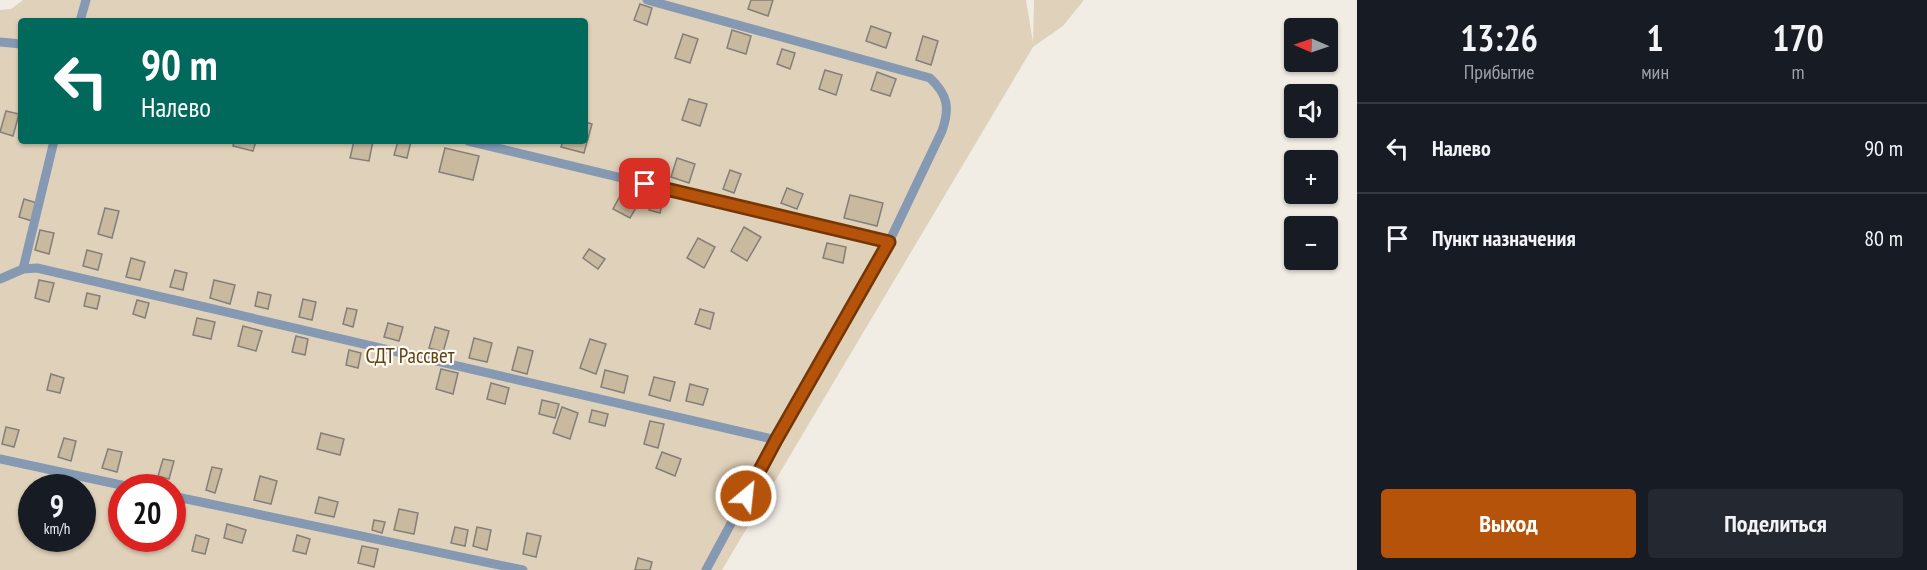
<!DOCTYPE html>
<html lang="ru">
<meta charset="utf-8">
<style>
body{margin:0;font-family:"PT Sans Narrow",sans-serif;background:#242831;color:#f1f3f6;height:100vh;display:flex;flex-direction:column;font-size:22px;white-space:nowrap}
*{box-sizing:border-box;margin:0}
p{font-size:20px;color:#9ea1a6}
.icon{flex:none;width:33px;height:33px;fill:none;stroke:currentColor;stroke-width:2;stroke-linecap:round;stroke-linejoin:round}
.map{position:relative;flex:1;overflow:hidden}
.panel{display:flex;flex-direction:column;background:#171b24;width:570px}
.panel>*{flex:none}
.banner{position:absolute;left:18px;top:18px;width:570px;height:126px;border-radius:6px;box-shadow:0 2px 4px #0004;background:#00695c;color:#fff;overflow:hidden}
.needle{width:39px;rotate:272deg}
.buttons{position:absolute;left:1284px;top:18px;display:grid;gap:12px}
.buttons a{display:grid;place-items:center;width:54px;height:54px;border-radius:6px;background:#171b24;box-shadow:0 2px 4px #0004;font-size:30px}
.speed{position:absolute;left:18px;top:474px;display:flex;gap:12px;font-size:30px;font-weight:700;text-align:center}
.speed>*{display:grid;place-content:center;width:78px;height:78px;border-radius:50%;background:#171b24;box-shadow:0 2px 4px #0004;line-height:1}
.speed small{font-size:15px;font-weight:400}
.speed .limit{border:9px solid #d22;background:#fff;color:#111}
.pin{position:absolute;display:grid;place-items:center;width:51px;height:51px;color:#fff;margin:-26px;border-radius:12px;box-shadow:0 3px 9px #0006}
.me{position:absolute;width:66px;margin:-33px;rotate:28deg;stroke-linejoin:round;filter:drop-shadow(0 0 4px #0008)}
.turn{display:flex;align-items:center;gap:21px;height:126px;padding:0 24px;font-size:27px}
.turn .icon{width:78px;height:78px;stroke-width:2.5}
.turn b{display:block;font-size:42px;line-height:51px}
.eta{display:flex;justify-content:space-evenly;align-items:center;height:102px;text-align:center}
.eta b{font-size:36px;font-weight:600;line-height:42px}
.action{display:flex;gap:12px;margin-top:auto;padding:12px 24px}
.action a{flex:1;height:69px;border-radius:6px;background:#b45309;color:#fff;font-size:24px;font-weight:600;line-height:69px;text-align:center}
.action a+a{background:#242831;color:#f1f3f6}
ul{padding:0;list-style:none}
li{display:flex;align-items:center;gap:18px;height:90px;padding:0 24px;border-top:2px solid #363941}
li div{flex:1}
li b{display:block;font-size:22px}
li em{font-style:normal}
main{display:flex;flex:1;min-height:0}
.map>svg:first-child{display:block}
.green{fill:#e0d2ba;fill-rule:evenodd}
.building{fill:#c9b99e;stroke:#847f79;stroke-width:1.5}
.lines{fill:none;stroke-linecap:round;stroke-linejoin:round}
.lane{stroke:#8599b3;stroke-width:9}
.route-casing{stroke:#753606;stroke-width:15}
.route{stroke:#b45309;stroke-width:10}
.labels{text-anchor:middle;stroke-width:4.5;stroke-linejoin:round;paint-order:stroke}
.park-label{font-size:21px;fill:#5d4415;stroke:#fffaf3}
</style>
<main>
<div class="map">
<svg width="1357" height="570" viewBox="0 0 1357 570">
<rect width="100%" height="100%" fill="#f1ede5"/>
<path class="green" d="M 23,0 L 1026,0 L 1033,42 L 1034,0 L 1084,0 L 1063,26 L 1033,47 L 722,570 L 0,570 L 0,10 L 11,9 ZM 21,21 L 585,21 L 585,141 L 21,141 ZM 32,488 L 82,488 L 82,538 L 32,538 ZM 122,488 L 172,488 L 172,538 L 122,538 Z"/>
<g class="building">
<path d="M 751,0 L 773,0 L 768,16 L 748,9 Z"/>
<path d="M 640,4 L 652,8 L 647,25 L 634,20 Z"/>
<path d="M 871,26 L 891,33 L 886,48 L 866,41 Z"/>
<path d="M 732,30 L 751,36 L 746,54 L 727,48 Z"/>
<path d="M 683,34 L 698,39 L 690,63 L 675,58 Z"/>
<path d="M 923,36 L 938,41 L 931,65 L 916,60 Z"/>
<path d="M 782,49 L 795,53 L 790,69 L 777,64 Z"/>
<path d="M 825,70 L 842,75 L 836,95 L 819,89 Z"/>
<path d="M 877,72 L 896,79 L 890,96 L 871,90 Z"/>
<path d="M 689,99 L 707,104 L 700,126 L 682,120 Z"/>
<path d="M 6,111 L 19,114 L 13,136 L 0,132 Z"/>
<path d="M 585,122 L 592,124 L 584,153 L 561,147 L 563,141 L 585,141 Z"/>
<path d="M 234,141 L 256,141 L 253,151 L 233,146 Z"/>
<path d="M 354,141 L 373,141 L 369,161 L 350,158 Z"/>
<path d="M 398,141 L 411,141 L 407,158 L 394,155 Z"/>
<path d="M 445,148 L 479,156 L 473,180 L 439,172 Z"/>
<path d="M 677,158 L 695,164 L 689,183 L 671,177 Z"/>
<path d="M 730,170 L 741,174 L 734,193 L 723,189 Z"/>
<path d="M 787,188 L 803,194 L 797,209 L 781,203 Z"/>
<path d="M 850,195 L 883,203 L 877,226 L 844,218 Z"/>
<path d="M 620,196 L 637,206 L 630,218 L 613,209 Z"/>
<path d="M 24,199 L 37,203 L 32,221 L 19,217 Z"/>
<path d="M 651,201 L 662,204 L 660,213 L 649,210 Z"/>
<path d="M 105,208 L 119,211 L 112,238 L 98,234 Z"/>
<path d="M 744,227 L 761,237 L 747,261 L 731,251 Z"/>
<path d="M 40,230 L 54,233 L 49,254 L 35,250 Z"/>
<path d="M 698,238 L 715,247 L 704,268 L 687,258 Z"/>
<path d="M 827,243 L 846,247 L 843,263 L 823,258 Z"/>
<path d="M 589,249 L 605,259 L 598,269 L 583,258 Z"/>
<path d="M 87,250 L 102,254 L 98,270 L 83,266 Z"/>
<path d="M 131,258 L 145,262 L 140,280 L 126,277 Z"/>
<path d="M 175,270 L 187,273 L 183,290 L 170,287 Z"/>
<path d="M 39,280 L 54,283 L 49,302 L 35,298 Z"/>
<path d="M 214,280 L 235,285 L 230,304 L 210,298 Z"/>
<path d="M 258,292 L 271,295 L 268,309 L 255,306 Z"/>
<path d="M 87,293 L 100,296 L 97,309 L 84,306 Z"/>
<path d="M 303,299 L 316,302 L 312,320 L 299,317 Z"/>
<path d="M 137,300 L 149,303 L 145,318 L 133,314 Z"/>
<path d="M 347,308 L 357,310 L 353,327 L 343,324 Z"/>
<path d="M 700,309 L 714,313 L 710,329 L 695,324 Z"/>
<path d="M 197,318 L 215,322 L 211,339 L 193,335 Z"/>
<path d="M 388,323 L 403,327 L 399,341 L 384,337 Z"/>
<path d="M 243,326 L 262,331 L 256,351 L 238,346 Z"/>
<path d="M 435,327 L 449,331 L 443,352 L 429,348 Z"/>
<path d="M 296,336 L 308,339 L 305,355 L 292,352 Z"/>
<path d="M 474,338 L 492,343 L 487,362 L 469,358 Z"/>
<path d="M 590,339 L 606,344 L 596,374 L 580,368 Z"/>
<path d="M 518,347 L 533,351 L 527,374 L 512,370 Z"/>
<path d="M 349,350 L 361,353 L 358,368 L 346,365 Z"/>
<path d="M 441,369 L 458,373 L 453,394 L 436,389 Z"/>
<path d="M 605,370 L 628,376 L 624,393 L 601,387 Z"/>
<path d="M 51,374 L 64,378 L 60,393 L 47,390 Z"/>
<path d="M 654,377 L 675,382 L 670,401 L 649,395 Z"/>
<path d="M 491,383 L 509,388 L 505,404 L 487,399 Z"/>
<path d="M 690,384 L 708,389 L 703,405 L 686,401 Z"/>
<path d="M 542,400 L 559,404 L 555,418 L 539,414 Z"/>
<path d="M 562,407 L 578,413 L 570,439 L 553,433 Z"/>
<path d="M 592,410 L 608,414 L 605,426 L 589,422 Z"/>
<path d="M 650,421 L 664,424 L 658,448 L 644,444 Z"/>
<path d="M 6,427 L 19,430 L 14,447 L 2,444 Z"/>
<path d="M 321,433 L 344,439 L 340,455 L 317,449 Z"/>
<path d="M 64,438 L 76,441 L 71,461 L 58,457 Z"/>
<path d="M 108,449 L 122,452 L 117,472 L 102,468 Z"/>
<path d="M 662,452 L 681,459 L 675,476 L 656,468 Z"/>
<path d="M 163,459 L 174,461 L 169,479 L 158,476 Z"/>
<path d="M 212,467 L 222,469 L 215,493 L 206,490 Z"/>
<path d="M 260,476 L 277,481 L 271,504 L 254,500 Z"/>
<path d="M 319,497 L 338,502 L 334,517 L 315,513 Z"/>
<path d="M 399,509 L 418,513 L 414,534 L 394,530 Z"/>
<path d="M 374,520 L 385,522 L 382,533 L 372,530 Z"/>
<path d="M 227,524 L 246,530 L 242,543 L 224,538 Z"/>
<path d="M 455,527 L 468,530 L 465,546 L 451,543 Z"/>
<path d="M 477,527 L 491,530 L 487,550 L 473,546 Z"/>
<path d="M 527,533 L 541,536 L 536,557 L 523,554 Z"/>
<path d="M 196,535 L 209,539 L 205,554 L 192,551 Z"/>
<path d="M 297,535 L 310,539 L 306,554 L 293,551 Z"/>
<path d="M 362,546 L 378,549 L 374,567 L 358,563 Z"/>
<path d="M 638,558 L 652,562 L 650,570 L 635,570 Z"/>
</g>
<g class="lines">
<g class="lane">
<path d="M 647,0 L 930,78 C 948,95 950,108 942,131 L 889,242 L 776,440 L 706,570"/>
<path d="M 80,21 L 86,0"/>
<path d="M 0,42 L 21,44"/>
<path d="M 468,141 L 889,242"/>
<path d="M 23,269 L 54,141"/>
<path d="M 0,279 L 23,269 L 37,268 L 776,440"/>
<path d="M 0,459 L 135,488"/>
<path d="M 172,496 L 523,570"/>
</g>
</g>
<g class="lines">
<g class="route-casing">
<path id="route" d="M 645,184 L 889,242 L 776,440 L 746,496"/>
</g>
<use href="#route" class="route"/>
</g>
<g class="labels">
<g class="park-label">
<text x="410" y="363">СДТ Рассвет</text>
</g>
</g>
</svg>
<div class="buttons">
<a><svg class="needle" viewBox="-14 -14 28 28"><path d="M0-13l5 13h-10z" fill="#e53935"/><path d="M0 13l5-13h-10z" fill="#9ea1a6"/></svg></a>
<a><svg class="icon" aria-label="sound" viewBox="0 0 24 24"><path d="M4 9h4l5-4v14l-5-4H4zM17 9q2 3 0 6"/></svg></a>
<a>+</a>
<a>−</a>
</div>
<div class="speed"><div>9<small>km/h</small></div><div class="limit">20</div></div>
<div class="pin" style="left:645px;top:184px;background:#d93025"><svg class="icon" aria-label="arrive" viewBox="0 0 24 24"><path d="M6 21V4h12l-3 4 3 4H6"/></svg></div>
<svg class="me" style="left:746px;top:496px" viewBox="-20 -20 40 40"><circle r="17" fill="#b45309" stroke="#fff" stroke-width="3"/><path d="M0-11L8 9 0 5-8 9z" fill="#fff"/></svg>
<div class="banner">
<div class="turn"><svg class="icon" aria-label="left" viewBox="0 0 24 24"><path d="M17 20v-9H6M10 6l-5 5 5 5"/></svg><div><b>90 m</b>Налево</div></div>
</div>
</div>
<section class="panel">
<div class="eta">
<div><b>13:26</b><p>Прибытие</p></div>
<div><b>1</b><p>мин</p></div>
<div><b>170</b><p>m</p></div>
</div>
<ul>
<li><svg class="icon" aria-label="left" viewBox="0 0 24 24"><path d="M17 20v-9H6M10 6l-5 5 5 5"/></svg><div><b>Налево</b></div><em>90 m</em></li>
<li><svg class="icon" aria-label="arrive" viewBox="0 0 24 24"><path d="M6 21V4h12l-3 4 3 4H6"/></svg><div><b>Пункт назначения</b></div><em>80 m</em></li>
</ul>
<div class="action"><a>Выход</a><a>Поделиться</a></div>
</section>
</main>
